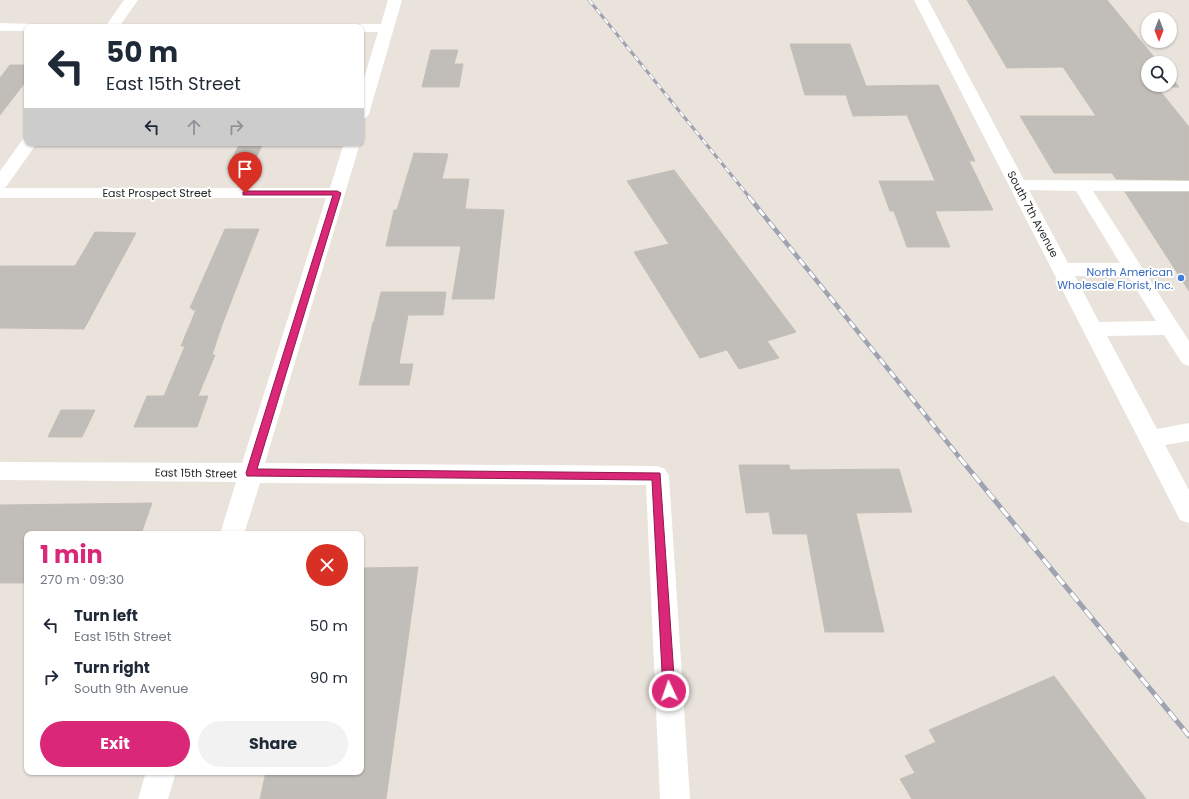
<!DOCTYPE html>
<meta charset="utf-8">
<style>
body{margin:0;font-family:Poppins,sans-serif;background:#f2f2f3;color:#1f2937;height:100vh;display:flex;flex-direction:column;font-size:15px;white-space:nowrap}
*{box-sizing:border-box;margin:0}
p{font-size:13px;color:#747a83}
.icon{flex:none;width:22px;height:22px;fill:none;stroke:currentColor;stroke-width:2;stroke-linecap:round;stroke-linejoin:round}
.map{position:relative;flex:1;overflow:hidden}
.sheet{position:absolute;left:24px;top:531px;width:340px;height:244px;display:flex;flex-direction:column;background:#fff;border-radius:8px;box-shadow:0 1px 3px #0004}
.sheet>*{flex:none}
.banner{position:absolute;left:24px;top:24px;width:340px;height:122px;border-radius:8px;box-shadow:0 1px 3px #0004;background:#fff;color:#1f2937;overflow:hidden}
.needle{width:26px;rotate:180deg}
.buttons{position:absolute;left:1141px;top:12px;display:grid;gap:8px}
.buttons a{display:grid;place-items:center;width:36px;height:36px;border-radius:50%;background:#fff;box-shadow:0 1px 3px #0004;font-size:20px}
.pin{position:absolute;display:grid;place-items:center;width:34px;height:34px;color:#fff;margin:-41px -17px;border-radius:50% 50% 50% 0;rotate:-45deg;box-shadow:0 0 4px #0007}
.pin .icon{rotate:45deg}
.me{position:absolute;width:44px;margin:-22px;rotate:357deg;stroke-linejoin:round;filter:drop-shadow(0 0 3px #0008)}
.turn{display:flex;align-items:center;gap:14px;height:84px;padding:0 16px;font-size:18px}
.turn .icon{width:52px;height:52px;stroke-width:2.5}
.turn b{display:block;font-size:28px;line-height:34px}
.lanes{display:flex;align-items:center;height:38px;padding:0 16px;background:#0003;justify-content:center;gap:20px;direction:ltr}
.lanes .off{opacity:.35}
.round{display:grid;place-items:center;flex:none;width:42px;height:42px;border-radius:21px;background:#f2f2f3}
.summary{display:flex;align-items:center;justify-content:space-between;height:68px;padding:0 16px}
h1{font-size:24px;font-weight:700;line-height:30px;color:#db2777}
.primary-button{display:flex;gap:8px;margin-top:auto;padding:8px 16px}
.primary-button a{flex:1;height:46px;border-radius:24px;background:#db2777;color:#fff;font-size:16px;font-weight:700;line-height:46px;text-align:center}
.primary-button a+a{background:#f2f2f3;color:#1f2937}
ul{padding:0;list-style:none}
li{display:flex;align-items:center;gap:12px;height:52px;padding:0 16px}
li div{flex:1}
li b{display:block;font-size:15px}
li em{font-style:normal}
.map>svg:first-child{display:block}
.building{fill:#c1bdb8;stroke:#c4bfb6}
.lines{fill:none;stroke-linecap:round;stroke-linejoin:round}
.minor{fill:#fff;fill-rule:evenodd}
.rail-far2-casing{stroke:#9fa2b0;stroke-width:3}
.rail-far1-casing{stroke:#9fa2b0;stroke-width:4.5}
.rail-casing{stroke:#9fa2b0;stroke-width:5}
.rail-far2{stroke:#fff;stroke-width:2;stroke-dasharray:6;stroke-linecap:butt}
.rail-far1{stroke:#fff;stroke-width:3;stroke-dasharray:8;stroke-linecap:butt}
.rail{stroke:#fff;stroke-width:3.5;stroke-dasharray:11;stroke-linecap:butt}
.route{fill:#db2777;stroke:#8e194d}
.shop-dot{fill:#3f7fe0;stroke:#fff;stroke-width:1.5}
.labels{text-anchor:middle;stroke-width:4;stroke-linejoin:round;paint-order:stroke}
.street-label{font-size:11px;fill:#282828;stroke:#fff}
.shop-label{font-size:11px;fill:#366cbe;stroke:#fff;text-anchor:end}
</style>
<div class="map">
<svg width="1189" height="799" viewBox="0 0 1189 799">
<rect width="100%" height="100%" fill="#e9e3dc"/>
<g class="building">
<path d="M 967,0 L 1107,0 L 1159,63 L 1148,63 L 1148,85 L 1170,85 L 1170,76 L 1179,87 L 1157,87 L 1189,127 L 1189,180 L 1116,179 L 1112,173 L 1054,173 L 1020,116 L 1096,116 L 1063,67 L 1007,68 Z"/>
<path d="M 790,44 L 850,44 L 866,86 L 938,85 L 975,161 L 969,161 L 993,210 L 935,211 L 950,247 L 907,247 L 894,211 L 890,211 L 879,181 L 935,181 L 907,115 L 853,116 L 846,95 L 805,95 Z"/>
<path d="M 431,50 L 458,50 L 454,64 L 463,64 L 459,87 L 422,87 Z"/>
<path d="M 10,65 L 27,65 L 27,80 L 0,115 L 0,78 Z"/>
<path d="M 240,143 L 263,143 L 251,169 L 227,169 Z"/>
<path d="M 414,153 L 448,154 L 442,179 L 469,179 L 465,209 L 504,210 L 494,299 L 452,299 L 461,246 L 386,246 L 394,210 L 397,210 Z"/>
<path d="M 674,170 L 796,332 L 767,341 L 779,358 L 739,369 L 727,350 L 700,358 L 634,252 L 669,244 L 627,181 Z"/>
<path d="M 1125,192 L 1189,192 L 1189,291 Z"/>
<path d="M 225,229 L 259,229 L 222,325 L 212,355 L 215,355 L 198,396 L 208,396 L 197,427 L 134,427 L 147,396 L 164,396 L 185,346 L 181,346 L 196,310 L 192,310 L 193,308 L 190,308 Z"/>
<path d="M 95,232 L 136,233 L 84,329 L 0,328 L 0,266 L 75,266 Z"/>
<path d="M 381,292 L 446,292 L 443,315 L 408,315 L 399,364 L 413,364 L 409,385 L 359,385 L 373,322 L 374,322 Z"/>
<path d="M 61,410 L 95,410 L 82,437 L 48,437 Z"/>
<path d="M 739,465 L 789,465 L 790,470 L 899,469 L 912,512 L 856,513 L 884,632 L 825,632 L 807,534 L 773,534 L 769,512 L 746,513 Z"/>
<path d="M 152,503 L 141,534 L 27,534 L 27,583 L 0,583 L 0,505 Z"/>
<path d="M 418,567 L 386,799 L 260,799 L 266,772 L 361,772 L 361,568 Z"/>
<path d="M 1054,676 L 1146,799 L 912,799 L 900,779 L 915,773 L 905,756 L 936,742 L 929,730 Z"/>
</g>
<g class="lines">
<g class="minor">
<path d="M 124,0 L 138,0 L 119,27 L 105,27 Z"/>
<path d="M 388,0 L 402,0 L 369,114 L 367,117 L 361,119 L 361,88 L 378,32 L 361,32 L 361,27 L 355,27 L 361,24 L 381,24 Z"/>
<path d="M 914,0 L 928,0 L 1024,180 L 1189,181 L 1189,191 L 1093,191 L 1189,341 L 1189,366 L 1182,363 L 1164,335 L 1107,336 L 1157,429 L 1189,423 L 1189,441 L 1165,445 L 1189,490 L 1189,523 L 1180,520 ZM 1029,190 L 1076,191 L 1120,263 L 1068,263 ZM 1075,276 L 1128,276 L 1156,321 L 1099,322 Z"/>
<path d="M 0,23 L 32,24 L 34,27 L 27,27 L 27,31 L 0,31 Z"/>
<path d="M 23,139 L 27,139 L 27,143 L 37,143 L 6,187 L 2,188 L 330,188 L 344,143 L 360,143 L 265,463 L 657,466 L 665,469 L 669,476 L 690,799 L 660,799 L 646,485 L 260,483 L 244,534 L 220,534 L 236,482 L 0,480 L 0,462 L 242,463 L 326,198 L 0,198 L 0,171 Z"/>
<path d="M 146,772 L 176,772 L 168,799 L 138,799 Z"/>
</g>
<g class="rail-far2-casing">
<path id="rail-far2" d="M 589,0 L 750,198"/>
</g>
<g class="rail-far1-casing">
<path id="rail-far1" d="M 749,197 L 960,458"/>
</g>
<g class="rail-casing">
<path id="rail" d="M 959,457 L 1189,736"/>
</g>
<use href="#rail-far2" class="rail-far2"/>
<use href="#rail-far1" class="rail-far1"/>
<use href="#rail" class="rail"/>
</g>
<path class="route" d="M 245,191 L 337,191 L 341,193 L 257,469 L 660,473 L 675,691 L 673,695 L 669,697 L 665,695 L 663,691 L 652,480 L 247,476 L 246,473 L 333,195 L 243,195 L 243,192 Z"/>
<circle class="shop-dot" cx="1181" cy="278" r="4"/>
<g class="labels">
<g class="street-label">
<text x="157" y="197">East Prospect Street</text>
<text transform="translate(1033 214) rotate(62)" y="4">South 7th Avenue</text>
<text transform="translate(196 473) rotate(1)" y="4">East 15th Street</text>
</g>
<g class="shop-label">
<text x="1173" y="276">North American<tspan x="1173" dy="13">Wholesale Florist, Inc.</tspan></text>
</g>
</g>
</svg>
<div class="buttons">
<a><svg class="needle" viewBox="-14 -14 28 28"><path d="M0-13l5 13h-10z" fill="#e53935"/><path d="M0 13l5-13h-10z" fill="#747a83"/></svg></a>
<a><svg class="icon" aria-label="search" viewBox="0 0 24 24"><circle cx="10" cy="10" r="6"/><path d="M15 15l6 6"/></svg></a>
</div>
<div class="pin" style="left:245px;top:193px;background:#d93025"><svg class="icon" aria-label="arrive" viewBox="0 0 24 24"><path d="M6 21V4h12l-3 4 3 4H6"/></svg></div>
<svg class="me" style="left:669px;top:691px" viewBox="-20 -20 40 40"><circle r="17" fill="#db2777" stroke="#fff" stroke-width="3"/><path d="M0-11L8 9 0 5-8 9z" fill="#fff"/></svg>
<div class="banner">
<div class="turn"><svg class="icon" aria-label="left" viewBox="0 0 24 24"><path d="M17 20v-9H6M10 6l-5 5 5 5"/></svg><div><b>50 m</b>East 15th Street</div></div>
<div class="lanes"><svg class="icon" aria-label="left" viewBox="0 0 24 24"><path d="M17 20v-9H6M10 6l-5 5 5 5"/></svg><svg class="icon off" aria-label="ahead" viewBox="0 0 24 24"><path d="M12 20V5M6 11l6-6 6 6"/></svg><svg class="icon off" aria-label="right" viewBox="0 0 24 24"><path d="M7 20v-9h11M14 6l5 5-5 5"/></svg></div>
</div>
<section class="sheet">
<div class="summary"><div><h1>1 min</h1><p>270 m · 09:30</p></div><a class="round" style="background:#d93025;color:#fff"><svg class="icon" aria-label="close" viewBox="0 0 24 24"><path d="M6 6l12 12M18 6L6 18"/></svg></a></div>
<ul>
<li><svg class="icon" aria-label="left" viewBox="0 0 24 24"><path d="M17 20v-9H6M10 6l-5 5 5 5"/></svg><div><b>Turn left</b><p>East 15th Street</p></div><em>50 m</em></li>
<li><svg class="icon" aria-label="right" viewBox="0 0 24 24"><path d="M7 20v-9h11M14 6l5 5-5 5"/></svg><div><b>Turn right</b><p>South 9th Avenue</p></div><em>90 m</em></li>
</ul>
<div class="primary-button"><a>Exit</a><a>Share</a></div>
</section>
</div>
